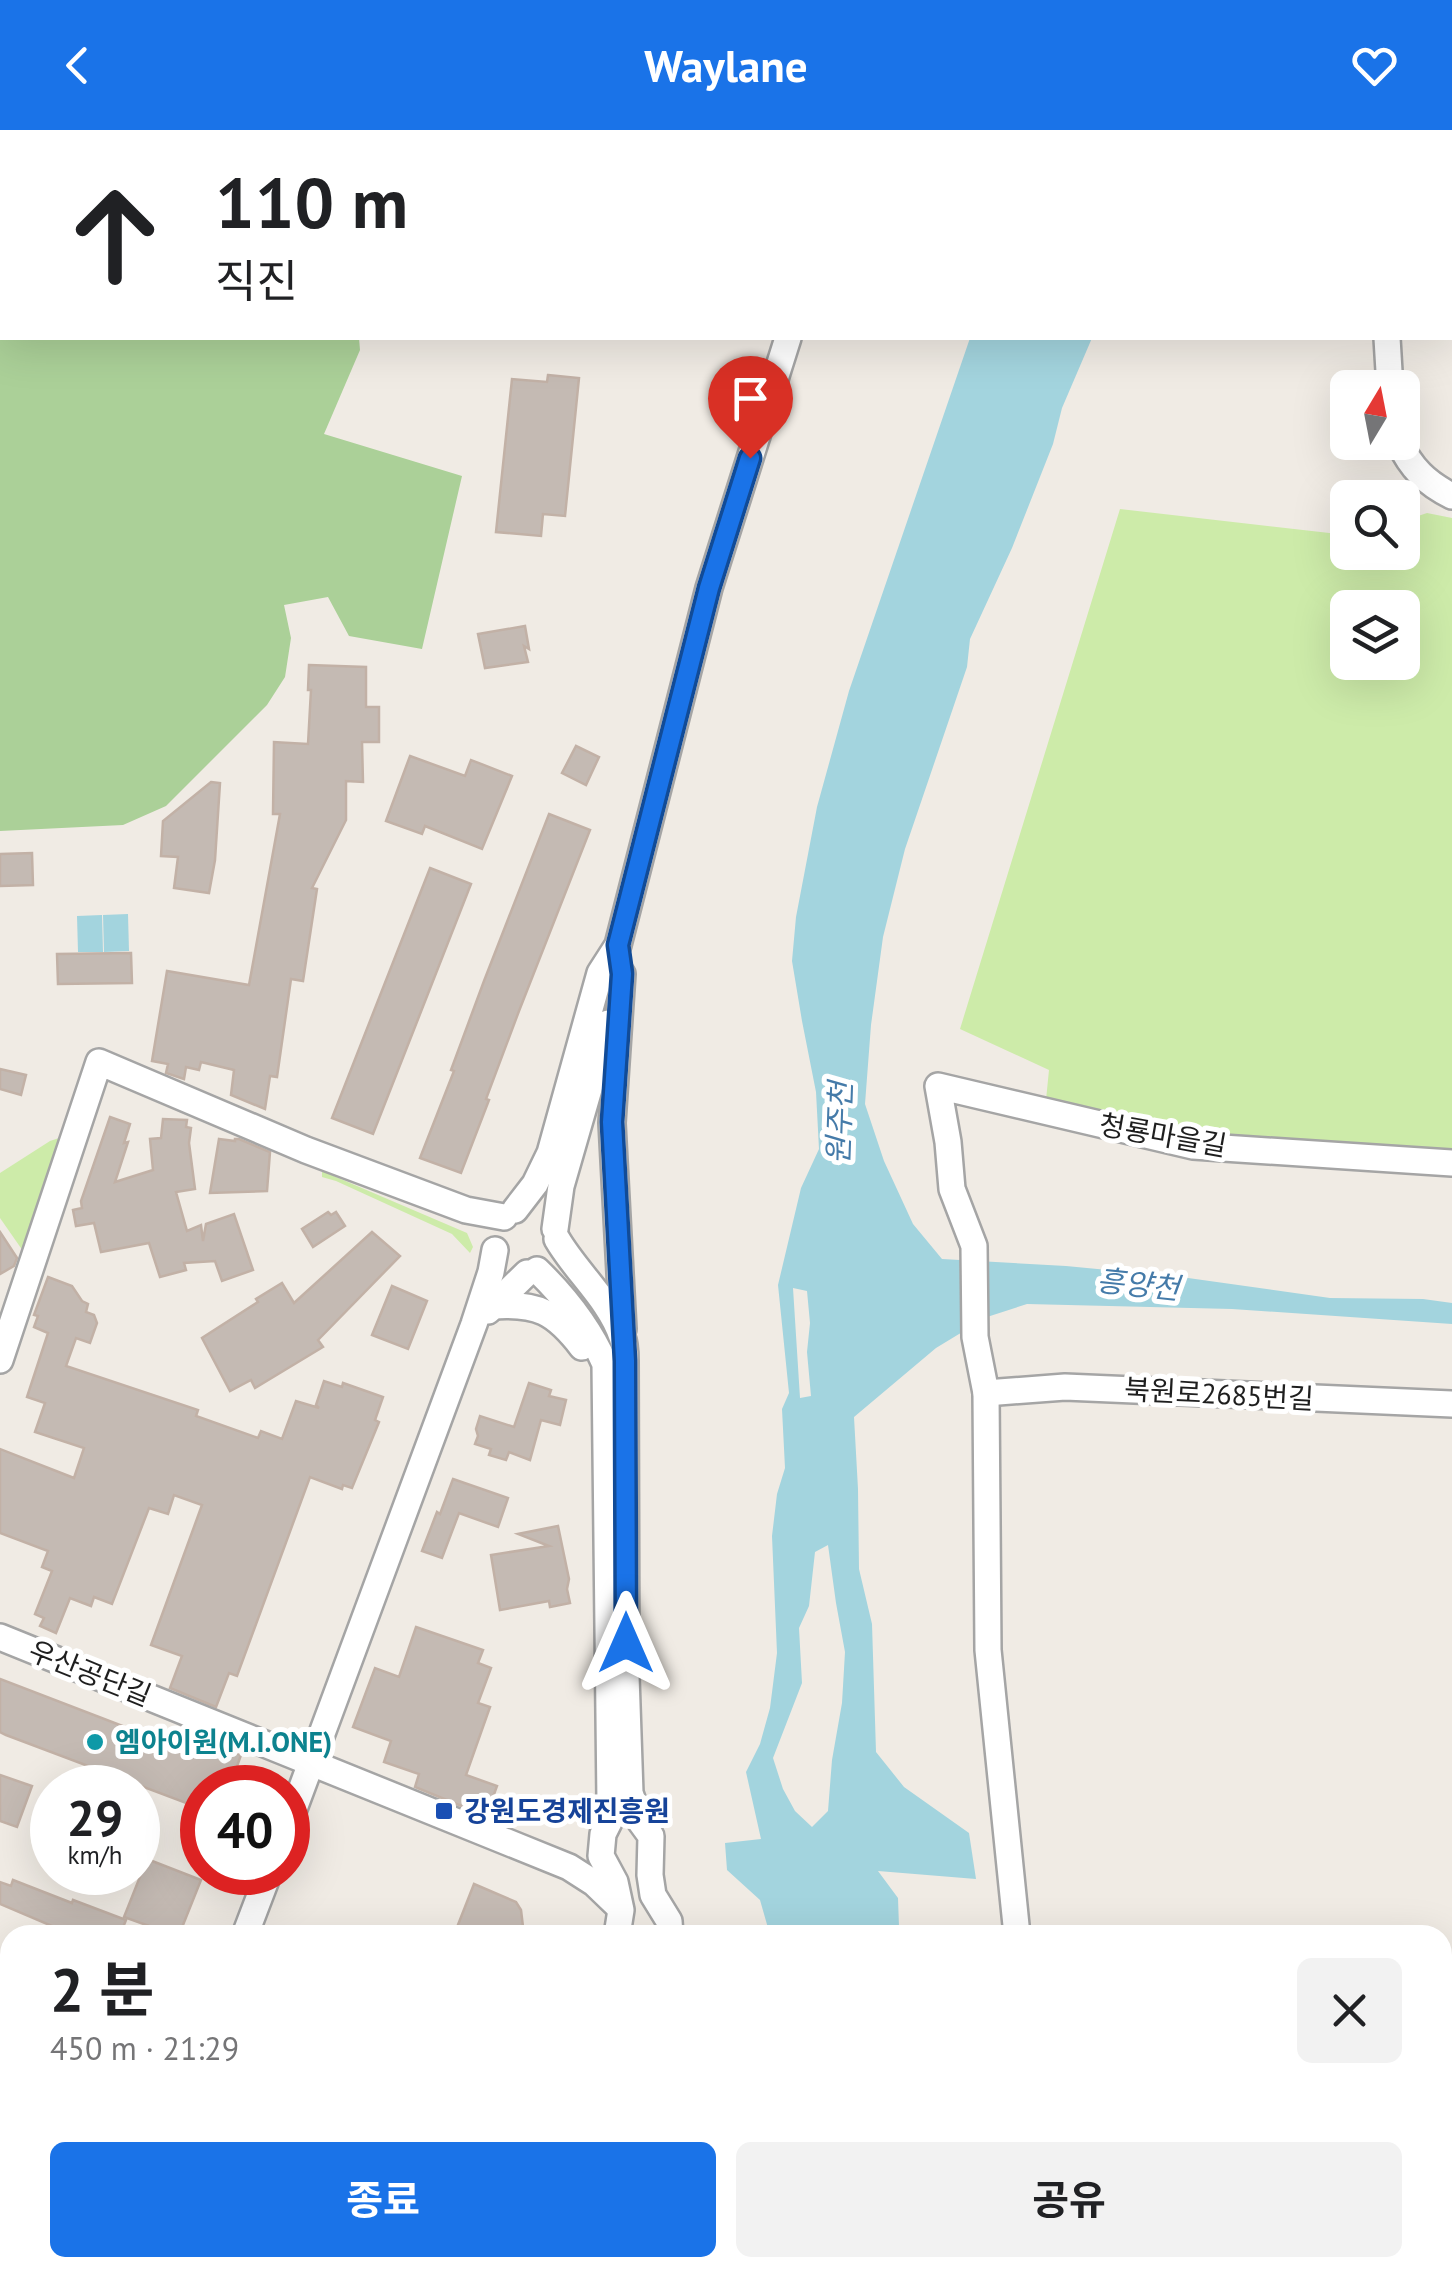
<!DOCTYPE html>
<html lang="ko">
<meta charset="utf-8">
<style>
body{margin:0;font-family:"PT Sans","Noto Sans KR",sans-serif;background:#f2f2f2;color:#202124;height:100vh;display:flex;flex-direction:column;font-size:38px;white-space:nowrap}
*{box-sizing:border-box;margin:0}
p{font-size:32px;color:#757577}
.icon{flex:none;width:55px;height:55px;fill:none;stroke:currentColor;stroke-width:2;stroke-linecap:round;stroke-linejoin:round}
.map{position:relative;flex:1;overflow:hidden}
.side{position:absolute;left:0px;top:1795px;width:1452px;height:352px;display:flex;flex-direction:column;background:#fff;border-radius:30px 30px 0 0;box-shadow:0 10px 40px #0002}
.side>*{flex:none}
.guide{position:absolute;left:0px;top:0px;width:1452px;height:210px;box-shadow:0 10px 40px #0002;background:#fff;color:#202124;overflow:hidden}
.needle{width:65px;rotate:10deg}
.tools{position:absolute;left:1330px;top:240px;display:grid;gap:20px}
.tools a{display:grid;place-items:center;width:90px;height:90px;border-radius:15px;background:#fff;box-shadow:0 10px 40px #0002;font-size:50px}
.speed{position:absolute;left:30px;top:1635px;display:flex;gap:20px;font-size:50px;font-weight:700;text-align:center}
.speed>*{display:grid;place-content:center;width:130px;height:130px;border-radius:50%;background:#fff;box-shadow:0 10px 40px #0002;line-height:1}
.speed small{font-size:25px;font-weight:400}
.speed .limit{border:15px solid #d22;background:#fff;color:#111}
.pin{position:absolute;display:grid;place-items:center;width:85px;height:85px;color:#fff;margin:-102px -42px;border-radius:50% 50% 50% 0;rotate:-45deg;box-shadow:0 0 10px #0007}
.pin .icon{rotate:45deg}
.me{position:absolute;width:110px;margin:-55px;rotate:0deg;stroke-linejoin:round;filter:drop-shadow(0 0 8px #0008)}
.turn{display:flex;align-items:center;gap:35px;height:210px;padding:0 50px;font-size:45px}
.turn .icon{width:130px;height:130px;stroke-width:2.5}
.turn b{display:block;font-size:70px;line-height:85px}
.round{display:grid;place-items:center;flex:none;width:105px;height:105px;border-radius:15px;background:#f2f2f2}
.summary{display:flex;align-items:center;justify-content:space-between;height:170px;padding:0 50px}
h1{font-size:60px;font-weight:700;line-height:75px}
.cta{display:flex;gap:20px;margin-top:auto;padding:20px 50px}
.cta a{flex:1;height:115px;border-radius:15px;background:#1a73e8;color:#fff;font-size:40px;font-weight:700;line-height:115px;text-align:center}
.cta a+a{background:#f2f2f2;color:#202124}
header{display:flex;justify-content:space-between;align-items:center;height:130px;padding:0 50px;background:#1a73e8;color:#fff;font-size:45px;font-weight:700}
.map>svg:first-child{display:block}
.grass{fill:#cdeba9;fill-rule:evenodd}
.forest{fill:#abd098}
.water{fill:#a3d4de;fill-rule:evenodd}
.building{fill:#c4bab3;stroke:#c2b1a6;stroke-width:2.5}
.lines{fill:none;stroke-linecap:round;stroke-linejoin:round}
.minor-casing{stroke:#a5a5a5;stroke-width:30}
.minor{stroke:#fff;stroke-width:25}
.route-casing{stroke:#114b97;stroke-width:25}
.route{stroke:#1a73e8;stroke-width:18}
.culture-dot{fill:#0f9aa8;stroke:#fff;stroke-width:4}
.transit-dot{fill:#1a4fb4;stroke:#fff;stroke-width:4}
.labels{text-anchor:middle;stroke-width:10;stroke-linejoin:round;paint-order:stroke}
.street-label{font-size:28px;fill:#1e1e1e;stroke:#fff}
.culture-label{font-size:28px;font-weight:bold;fill:#0d838f;stroke:#fff;text-anchor:start}
.transit-label{font-size:28px;font-weight:bold;fill:#164399;stroke:#fff;text-anchor:start}
.water-label{font-size:30px;font-style:italic;fill:#457ba9;stroke:#fff}
</style>
<header><svg class="icon" aria-label="back" viewBox="0 0 24 24"><path d="M15 5l-7 7 7 7"/></svg>Waylane<svg class="icon" aria-label="heart" viewBox="0 0 24 24"><path d="M12 20l-8-8c-3-5 5-10 8-4 3-6 11-1 8 4z"/></svg></header>
<div class="map">
<svg width="1452" height="2146" viewBox="0 0 1452 2146">
<rect width="100%" height="100%" fill="#f0ebe4"/>
<g class="grass">
<path d="M 1120,379 L 1347,405 L 1348,422 L 1402,422 L 1403,391 L 1427,383 L 1452,388 L 1452,1025 L 1239,1014 L 1046,970 L 1049,940 L 960,899 ZM 1348,478 L 1402,478 L 1402,532 L 1348,532 Z"/>
<path d="M 65,1006 L 23,1121 L 0,1088 L 0,1043 L 50,1011 Z"/>
<path d="M 322,1041 L 467,1103 L 473,1117 L 470,1123 L 452,1104 L 336,1051 L 322,1047 Z"/>
</g>
<path class="forest" d="M 0,0 L 214,0 L 214,2 L 2,2 L 2,208 L 359,208 L 360,220 L 324,304 L 462,346 L 422,519 L 349,506 L 328,467 L 284,475 L 291,508 L 285,547 L 267,575 L 166,676 L 123,695 L 0,701 Z"/>
<g class="water">
<path d="M 970,208 L 1092,208 L 1062,278 L 1053,314 L 1012,418 L 970,509 L 967,537 L 905,719 L 883,807 L 871,895 L 865,974 L 884,1031 L 913,1094 L 942,1129 L 1066,1136 L 1181,1147 L 1330,1168 L 1423,1169 L 1452,1173 L 1452,1194 L 1232,1179 L 1027,1174 L 987,1187 L 936,1218 L 854,1287 L 858,1359 L 859,1439 L 872,1494 L 876,1622 L 904,1657 L 969,1703 L 976,1749 L 878,1741 L 898,1768 L 899,1797 L 901,1805 L 770,1805 L 760,1770 L 727,1740 L 725,1713 L 761,1709 L 746,1642 L 760,1614 L 770,1578 L 777,1523 L 772,1406 L 777,1364 L 785,1338 L 782,1279 L 789,1263 L 778,1155 L 801,1058 L 819,1019 L 816,962 L 802,891 L 792,831 L 796,787 L 817,677 L 849,561 ZM 793,1158 L 807,1161 L 810,1193 L 807,1222 L 811,1266 L 800,1268 ZM 828,1415 L 836,1473 L 845,1522 L 842,1573 L 832,1630 L 828,1681 L 812,1697 L 795,1681 L 783,1659 L 773,1628 L 802,1553 L 799,1498 L 809,1476 L 815,1422 Z"/>
<path d="M 128,784 L 129,821 L 104,822 L 103,785 Z"/>
<path d="M 102,785 L 103,822 L 78,822 L 77,786 Z"/>
<path d="M 892,2138 L 1029,2138 L 1032,2146 L 895,2146 Z"/>
</g>
<g class="building">
<path d="M 548,245 L 579,248 L 565,386 L 543,384 L 541,406 L 496,402 L 512,249 L 547,252 Z"/>
<path d="M 525,496 L 529,519 L 524,516 L 528,532 L 485,538 L 478,504 Z"/>
<path d="M 309,535 L 366,537 L 366,577 L 379,577 L 379,612 L 362,612 L 363,652 L 346,651 L 346,690 L 312,758 L 317,759 L 303,851 L 291,849 L 277,947 L 270,946 L 265,979 L 231,965 L 234,940 L 201,932 L 199,940 L 186,937 L 184,949 L 166,943 L 168,934 L 152,931 L 167,841 L 249,855 L 280,684 L 273,684 L 274,612 L 308,614 L 311,560 L 308,560 Z"/>
<path d="M 576,616 L 599,627 L 586,655 L 562,643 Z"/>
<path d="M 410,626 L 465,646 L 471,630 L 512,646 L 482,719 L 425,696 L 422,704 L 386,691 Z"/>
<path d="M 211,652 L 220,653 L 215,730 L 209,763 L 174,758 L 178,727 L 161,726 L 163,691 Z"/>
<path d="M 549,684 L 590,700 L 519,881 L 486,969 L 489,970 L 461,1043 L 420,1028 L 454,941 L 451,940 L 484,851 Z"/>
<path d="M 32,723 L 33,755 L 0,756 L 0,724 Z"/>
<path d="M 430,738 L 471,754 L 373,1004 L 332,988 Z"/>
<path d="M 131,823 L 132,853 L 58,854 L 57,824 Z"/>
<path d="M 0,939 L 26,945 L 21,965 L 0,959 Z"/>
<path d="M 110,987 L 130,994 L 124,1013 L 128,1012 L 115,1052 L 153,1040 L 150,1009 L 161,1008 L 163,989 L 187,990 L 186,997 L 191,998 L 189,1013 L 195,1059 L 176,1062 L 187,1101 L 201,1095 L 203,1111 L 206,1094 L 234,1084 L 253,1140 L 222,1151 L 215,1131 L 184,1133 L 186,1140 L 160,1147 L 149,1113 L 101,1122 L 94,1093 L 76,1096 L 73,1080 L 82,1078 L 81,1071 Z"/>
<path d="M 219,1009 L 235,1011 L 235,1009 L 239,1009 L 270,1022 L 267,1061 L 210,1063 Z"/>
<path d="M 328,1082 L 331,1085 L 336,1082 L 345,1096 L 313,1117 L 302,1099 Z"/>
<path d="M 0,1102 L 17,1128 L 14,1136 L 0,1144 Z"/>
<path d="M 372,1102 L 400,1126 L 318,1210 L 323,1217 L 255,1258 L 251,1250 L 230,1261 L 202,1208 L 258,1172 L 256,1169 L 282,1153 L 294,1173 Z"/>
<path d="M 48,1147 L 72,1156 L 82,1171 L 88,1174 L 86,1182 L 94,1185 L 97,1193 L 90,1213 L 76,1208 L 66,1236 L 198,1280 L 196,1286 L 258,1308 L 261,1301 L 282,1309 L 296,1271 L 319,1278 L 316,1275 L 324,1251 L 342,1257 L 343,1253 L 383,1267 L 375,1290 L 379,1292 L 352,1358 L 343,1355 L 342,1359 L 310,1347 L 237,1546 L 229,1543 L 216,1577 L 170,1558 L 182,1526 L 151,1515 L 202,1375 L 174,1365 L 168,1384 L 149,1378 L 112,1474 L 94,1467 L 91,1476 L 70,1468 L 56,1503 L 40,1496 L 44,1488 L 35,1484 L 52,1441 L 42,1437 L 48,1421 L 0,1403 L 0,1319 L 74,1348 L 84,1318 L 35,1302 L 45,1273 L 27,1267 L 48,1203 L 34,1197 L 38,1186 L 34,1185 Z"/>
<path d="M 392,1156 L 427,1171 L 408,1219 L 372,1205 Z"/>
<path d="M 529,1253 L 551,1260 L 549,1266 L 566,1270 L 560,1295 L 541,1290 L 530,1330 L 509,1322 L 506,1330 L 489,1325 L 491,1319 L 475,1314 L 478,1306 L 476,1299 L 480,1286 L 514,1297 Z"/>
<path d="M 453,1349 L 508,1368 L 498,1397 L 459,1383 L 442,1428 L 422,1421 L 437,1382 L 440,1384 Z"/>
<path d="M 558,1396 L 569,1449 L 567,1459 L 570,1473 L 550,1477 L 549,1471 L 500,1480 L 491,1425 L 549,1416 L 518,1404 Z"/>
<path d="M 416,1497 L 483,1520 L 478,1533 L 491,1538 L 478,1573 L 490,1577 L 466,1645 L 497,1656 L 486,1686 L 415,1657 L 419,1644 L 384,1632 L 391,1611 L 353,1597 L 375,1538 L 399,1547 Z"/>
<path d="M 0,1549 L 185,1620 L 190,1605 L 241,1625 L 236,1639 L 280,1658 L 202,1658 L 202,1679 L 6,1605 L 0,1602 Z"/>
<path d="M 0,1645 L 32,1656 L 17,1697 L 0,1691 Z"/>
<path d="M 147,1729 L 201,1750 L 179,1805 L 174,1805 L 124,1787 Z"/>
<path d="M 13,1750 L 72,1773 L 73,1770 L 126,1790 L 120,1805 L 73,1805 L 0,1774 L 0,1752 L 11,1756 Z"/>
<path d="M 474,1754 L 516,1772 L 521,1780 L 524,1805 L 454,1805 Z"/>
</g>
<g class="lines">
<g class="minor-casing">
<g id="minor">
<path d="M 855,2 L 856,0"/>
<path d="M 1403,2 L 1403,0"/>
<path d="M 1387,208 L 1390,258"/>
<path d="M 1399,312 C 1411,338 1426,353 1452,366"/>
<path d="M 622,844 L 612,993 L 623,1199"/>
<path d="M 515,1080 L 535,1054 L 550,1023 L 600,843 L 618,815 L 709,458 L 788,208"/>
<path d="M 555,1099 L 561,1056 L 608,893"/>
<path d="M 557,1109 C 576,1142 610,1170 622,1207 C 625,1214 625,1223 625,1231 L 626,1546 L 630,1663 L 640,1691 L 651,1706 L 650,1745 L 653,1765 L 669,1791 L 670,1805"/>
<path d="M 537,1140 C 566,1168 589,1197 605,1234 L 610,1673 L 610,1690 L 603,1704 L 601,1726 L 615,1752 L 621,1780 L 617,1805"/>
<path d="M 493,1176 C 538,1173 555,1182 582,1217"/>
<path d="M 488,1181 L 527,1143"/>
<path d="M 0,1230 L 99,932 L 306,1020 L 466,1080 L 504,1087"/>
<path d="M 986,1263 L 1065,1257 L 1452,1274"/>
<path d="M 0,1507 L 569,1737 L 594,1753 L 620,1778"/>
<path d="M 288,1695 L 474,1194 L 491,1142 L 495,1120"/>
<path d="M 245,1805 L 269,1742"/>
<path d="M 1017,1805 L 988,1520 L 986,1263 L 975,1207 L 974,1116 L 952,1059 L 948,1012 L 938,956 L 1193,1016 L 1452,1033"/>
<path d="M 763,2138 L 767,2146"/>
<path d="M 799,2138 L 803,2146"/>
<path d="M 113,2146 L 116,2138"/>
<path d="M 697,2146 L 700,2138"/>
</g>
</g>
<use href="#minor" class="minor"/>
</g>
<g class="lines">
<g class="route-casing">
<path id="route" d="M 626,1513 L 625,1231 L 612,992 L 622,844 L 618,815 L 709,458 L 750,328"/>
</g>
<use href="#route" class="route"/>
</g>
<circle class="culture-dot" cx="95" cy="1612" r="10"/>
<rect class="transit-dot" x="434" y="1671" width="20" height="20" rx="5"/>
<g class="labels">
<g class="street-label">
<text transform="translate(1163 1005) rotate(10)" y="10">청룡마을길</text>
<text transform="translate(1219 1264) rotate(3)" y="10">북원로2685번길</text>
<text transform="translate(90 1543) rotate(22)" y="10">우산공단길</text>
</g>
<g class="culture-label">
<text x="115" y="1622">엠아이원(M.I.ONE)</text>
</g>
<g class="transit-label">
<text x="464" y="1691">강원도경제진흥원</text>
</g>
<g class="water-label">
<text transform="translate(840 993) rotate(-88)" y="10">원주천</text>
<text transform="translate(1138 1155) rotate(6)" y="10">흥양천</text>
</g>
</g>
</svg>
<div class="tools">
<a><svg class="needle" viewBox="-14 -14 28 28"><path d="M0-13l5 13h-10z" fill="#e53935"/><path d="M0 13l5-13h-10z" fill="#757577"/></svg></a>
<a><svg class="icon" aria-label="search" viewBox="0 0 24 24"><circle cx="10" cy="10" r="6"/><path d="M15 15l6 6"/></svg></a>
<a><svg class="icon" aria-label="layers" viewBox="0 0 24 24"><path d="M12 4l9 5-9 5-9-5zM3 14l9 5 9-5"/></svg></a>
</div>
<div class="speed"><div>29<small>km/h</small></div><div class="limit">40</div></div>
<div class="pin" style="left:750px;top:328px;background:#d93025"><svg class="icon" aria-label="arrive" viewBox="0 0 24 24"><path d="M6 21V4h12l-3 4 3 4H6"/></svg></div>
<svg class="me" style="left:626px;top:1513px" viewBox="-20 -20 40 40"><path d="M0-17L14 15 0 8-14 15z" fill="#1a73e8" stroke="#fff" stroke-width="4"/></svg>
<div class="guide">
<div class="turn"><svg class="icon" aria-label="ahead" viewBox="0 0 24 24"><path d="M12 20V5M6 11l6-6 6 6"/></svg><div><b>110 m</b>직진</div></div>
</div>
<section class="side">
<div class="summary"><div><h1>2 분</h1><p>450 m · 21:29</p></div><a class="round"><svg class="icon" aria-label="close" viewBox="0 0 24 24"><path d="M6 6l12 12M18 6L6 18"/></svg></a></div>
<div class="cta"><a>종료</a><a>공유</a></div>
</section>
</div>
